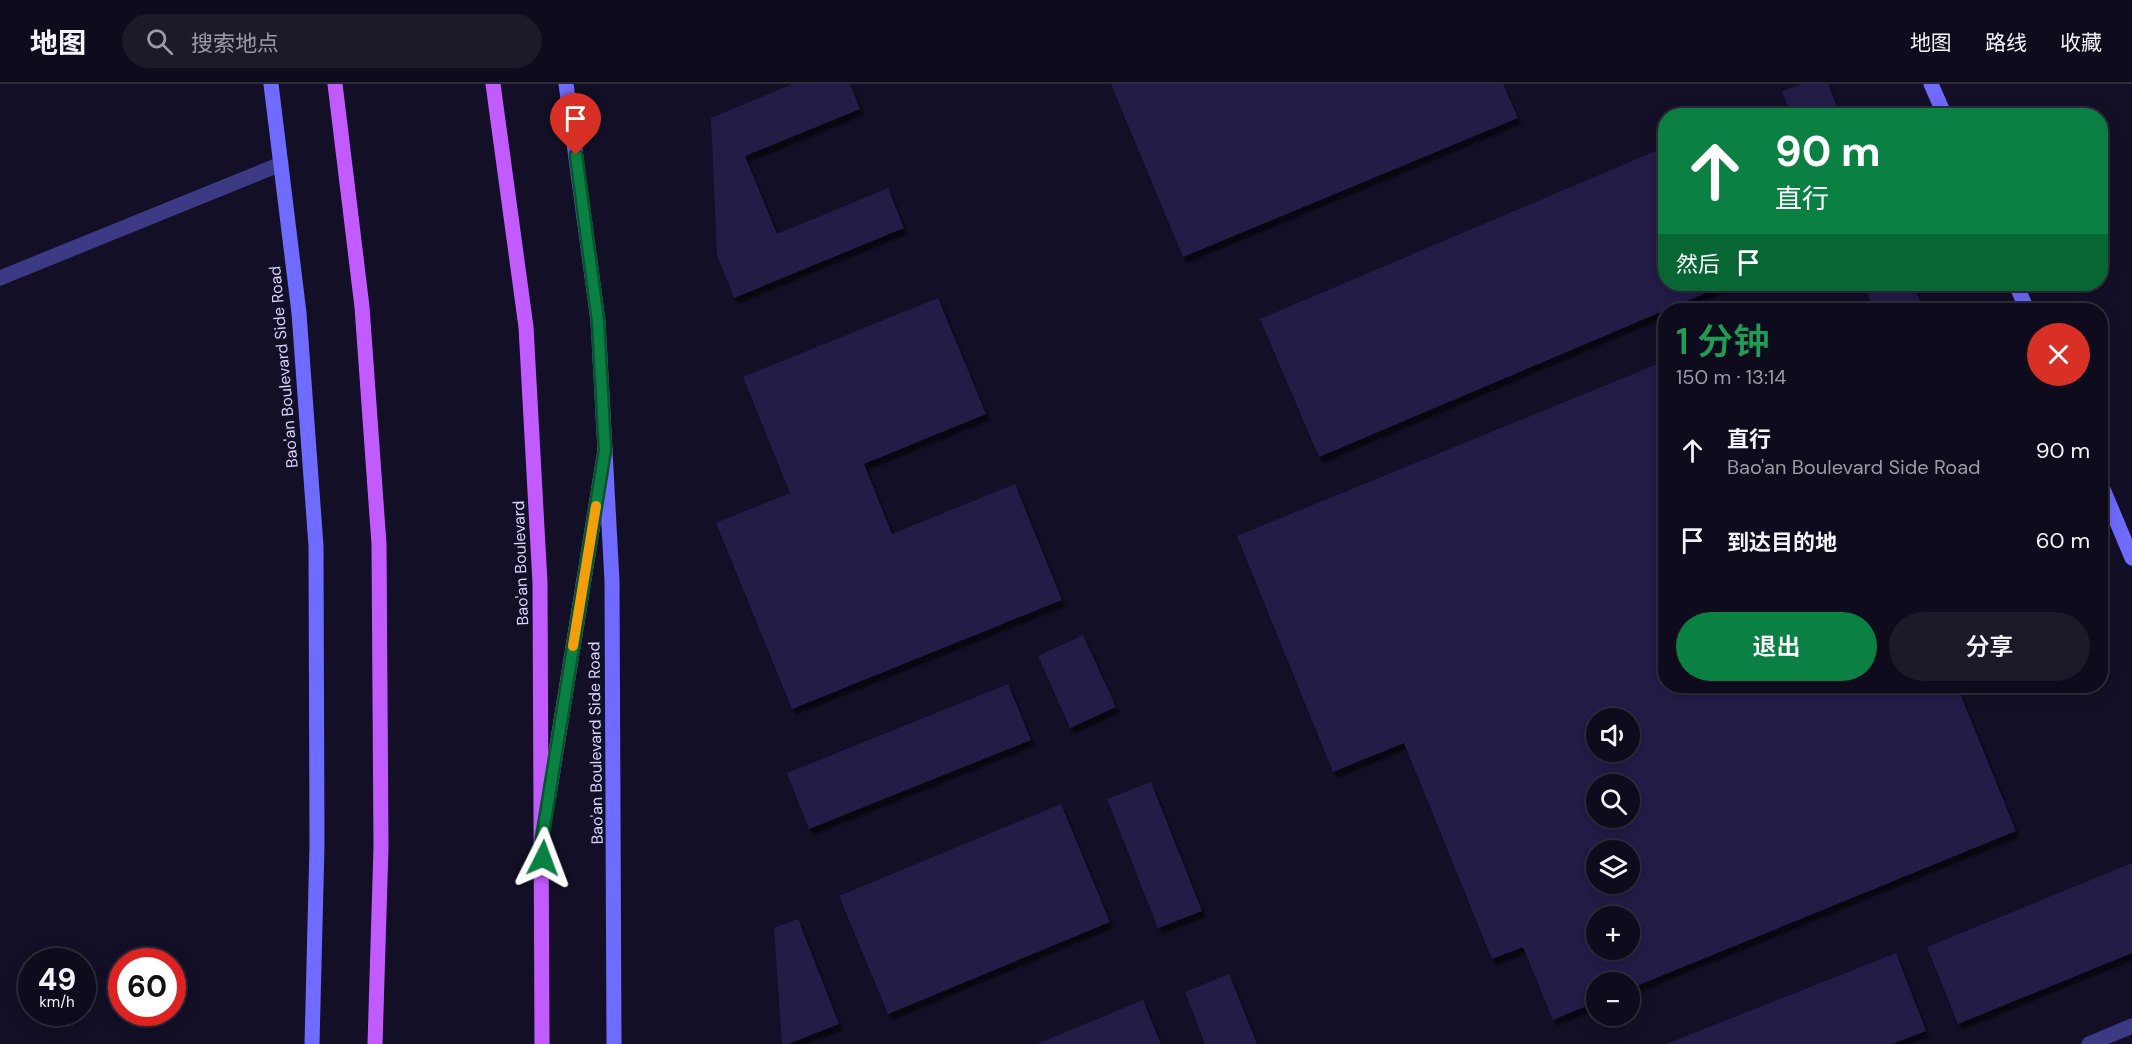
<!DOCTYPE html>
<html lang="zh">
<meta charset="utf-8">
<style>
body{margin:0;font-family:"DM Sans","Noto Sans SC",sans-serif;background:#1c1929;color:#f1f3f6;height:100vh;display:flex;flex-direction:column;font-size:22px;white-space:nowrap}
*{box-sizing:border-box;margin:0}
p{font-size:20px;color:#9b9ba3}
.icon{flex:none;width:33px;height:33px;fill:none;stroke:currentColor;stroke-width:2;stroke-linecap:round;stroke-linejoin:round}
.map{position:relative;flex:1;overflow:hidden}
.side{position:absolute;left:1658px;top:219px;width:450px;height:390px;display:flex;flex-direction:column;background:#0e0b1c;border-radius:24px;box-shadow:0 3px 15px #0003,0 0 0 2px #2e2b3b}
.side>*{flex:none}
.guide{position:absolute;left:1658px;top:24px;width:450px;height:183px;border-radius:24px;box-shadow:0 3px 15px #0003,0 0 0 2px #2e2b3b;background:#0b8043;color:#fff;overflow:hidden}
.controls{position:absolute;left:1586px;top:624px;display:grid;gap:12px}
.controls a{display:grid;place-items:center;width:54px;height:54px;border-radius:50%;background:#0e0b1c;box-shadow:0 3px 15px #0003,0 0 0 2px #2e2b3b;font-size:30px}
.speed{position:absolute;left:18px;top:864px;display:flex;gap:12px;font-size:30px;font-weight:700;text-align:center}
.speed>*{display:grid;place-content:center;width:78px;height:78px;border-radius:50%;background:#0e0b1c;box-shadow:0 3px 15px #0003,0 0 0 2px #2e2b3b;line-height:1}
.speed small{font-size:15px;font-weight:400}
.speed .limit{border:9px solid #d22;background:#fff;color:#111}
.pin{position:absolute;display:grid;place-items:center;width:51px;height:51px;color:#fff;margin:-62px -26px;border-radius:50% 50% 50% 0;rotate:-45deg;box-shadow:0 0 6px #0007}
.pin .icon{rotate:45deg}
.me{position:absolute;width:66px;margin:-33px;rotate:3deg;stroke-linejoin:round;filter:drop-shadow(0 0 4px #0008)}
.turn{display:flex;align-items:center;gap:21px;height:126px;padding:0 18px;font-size:27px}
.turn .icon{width:78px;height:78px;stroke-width:2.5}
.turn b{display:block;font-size:42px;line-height:51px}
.then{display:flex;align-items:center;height:57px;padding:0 18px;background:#0003;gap:12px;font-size:22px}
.round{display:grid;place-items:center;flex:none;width:63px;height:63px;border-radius:32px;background:#1c1929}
.summary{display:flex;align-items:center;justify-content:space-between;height:102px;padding:0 18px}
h1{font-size:36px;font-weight:600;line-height:45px;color:#1e9e55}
.primary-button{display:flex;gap:12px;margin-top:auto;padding:12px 18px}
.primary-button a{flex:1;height:69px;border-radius:36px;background:#0b8043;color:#fff;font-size:24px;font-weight:600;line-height:69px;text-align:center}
.primary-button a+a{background:#1c1929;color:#f1f3f6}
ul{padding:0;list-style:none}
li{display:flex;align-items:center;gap:18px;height:90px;padding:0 18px}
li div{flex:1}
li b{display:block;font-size:22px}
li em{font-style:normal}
header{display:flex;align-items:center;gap:36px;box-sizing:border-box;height:84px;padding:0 30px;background:#0e0b1c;border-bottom:2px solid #2e2b3b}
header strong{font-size:28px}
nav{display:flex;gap:33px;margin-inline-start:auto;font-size:21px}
.search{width:420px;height:54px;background:#1c1929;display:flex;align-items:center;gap:15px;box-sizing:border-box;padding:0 21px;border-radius:33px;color:#9b9ba3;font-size:22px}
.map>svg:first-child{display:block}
.building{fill:#241b47;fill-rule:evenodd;filter:url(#shadow)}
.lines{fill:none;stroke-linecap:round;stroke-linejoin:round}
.street{stroke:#3d3a85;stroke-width:15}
.secondary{stroke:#6f6bff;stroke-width:15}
.primary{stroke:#c25bff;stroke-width:15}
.route-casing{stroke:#07532c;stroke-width:15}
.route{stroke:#0b8043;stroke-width:10}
.slow{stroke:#f59e0b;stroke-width:10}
.labels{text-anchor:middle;stroke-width:4.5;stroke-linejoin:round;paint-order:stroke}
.street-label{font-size:16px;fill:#d9d4ff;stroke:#130f26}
</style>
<header>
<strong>地图</strong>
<div class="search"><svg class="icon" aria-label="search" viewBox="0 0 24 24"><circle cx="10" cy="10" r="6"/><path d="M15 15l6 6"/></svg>搜索地点</div>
<nav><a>地图</a><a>路线</a><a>收藏</a></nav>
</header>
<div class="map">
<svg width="2132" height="960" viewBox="0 0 2132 960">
<defs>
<filter id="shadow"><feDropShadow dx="3.5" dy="6" stdDeviation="1.5" flood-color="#0009"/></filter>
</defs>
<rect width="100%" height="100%" fill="#130f26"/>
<g class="building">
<path d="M 793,0 L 850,0 L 860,25 L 745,72 L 777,150 L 888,104 L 904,144 L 734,214 L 717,171 L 711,34 Z"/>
<path d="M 1111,0 L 1503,0 L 1518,34 L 1183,173 Z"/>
<path d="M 1801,0 L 1828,0 L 1841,32 L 1792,32 L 1782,8 Z"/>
<path d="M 1665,63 L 1665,200 L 1727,200 L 1319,373 L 1260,235 Z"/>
<path d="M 1863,200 L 1913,200 L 1924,226 L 1874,226 Z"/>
<path d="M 938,214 L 986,330 L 864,380 L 892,450 L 1015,400 L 1062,516 L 792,625 L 716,439 L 790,409 L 743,293 Z"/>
<path d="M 1665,277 L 1665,602 L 1957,602 L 2016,747 L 1629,905 L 1629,898 L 1596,898 L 1596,918 L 1553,936 L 1523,863 L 1492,875 L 1404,659 L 1333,688 L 1237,452 ZM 1596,634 L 1629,634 L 1629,668 L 1596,668 ZM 1596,700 L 1629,700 L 1629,734 L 1596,734 ZM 1596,766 L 1629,766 L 1629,800 L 1596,800 ZM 1596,832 L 1629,832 L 1629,866 L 1596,866 Z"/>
<path d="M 1083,551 L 1116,623 L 1070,644 L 1038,572 Z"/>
<path d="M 1008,600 L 1031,656 L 809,745 L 787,689 Z"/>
<path d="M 1151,698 L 1202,827 L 1158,844 L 1107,715 Z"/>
<path d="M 1061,720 L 1110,838 L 888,930 L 839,812 Z"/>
<path d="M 2132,779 L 2132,869 L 1958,940 L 1927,863 Z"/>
<path d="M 798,835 L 839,940 L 788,960 L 782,960 L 774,844 Z"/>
<path d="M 1896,869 L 1926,947 L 1892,960 L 1666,960 Z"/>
<path d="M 1229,890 L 1257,960 L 1205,960 L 1185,908 Z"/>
<path d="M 1143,916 L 1161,960 L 1037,960 Z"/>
</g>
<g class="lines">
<g class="street">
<path d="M 0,194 L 281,80"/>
<path d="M 2089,960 L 2132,942"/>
</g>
<g class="secondary">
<path d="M 271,0 L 299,229 L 316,462 L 317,761 L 312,960"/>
<path d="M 566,0 L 598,237 L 612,497 L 614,960"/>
<path d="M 1931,0 L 1945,32"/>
<path d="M 2016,200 L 2027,226"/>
<path d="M 2100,398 L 2132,474"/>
</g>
<g class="primary">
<path d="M 335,0 L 362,223 L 379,460 L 381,763 L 375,960"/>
<path d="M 493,0 L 526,243 L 540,499 L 542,960"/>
<path d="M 549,711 L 605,366"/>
</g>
</g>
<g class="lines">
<g class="route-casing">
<path id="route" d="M 543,774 L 542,755 L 605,366 L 598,237 L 576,71"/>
</g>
<use href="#route" class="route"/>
<path class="slow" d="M 573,562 L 596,422"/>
</g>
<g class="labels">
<g class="street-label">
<text transform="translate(283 283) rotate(-95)" y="6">Bao'an Boulevard Side Road</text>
<text transform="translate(520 479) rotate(-92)" y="6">Bao'an Boulevard</text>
<text transform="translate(595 659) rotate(-91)" y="6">Bao'an Boulevard Side Road</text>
</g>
</g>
</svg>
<div class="controls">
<a><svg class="icon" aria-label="sound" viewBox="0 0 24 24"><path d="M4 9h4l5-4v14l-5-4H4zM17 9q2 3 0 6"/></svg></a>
<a><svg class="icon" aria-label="search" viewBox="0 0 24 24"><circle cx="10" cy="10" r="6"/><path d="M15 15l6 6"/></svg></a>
<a><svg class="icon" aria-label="layers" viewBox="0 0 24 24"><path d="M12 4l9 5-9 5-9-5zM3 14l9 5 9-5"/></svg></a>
<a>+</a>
<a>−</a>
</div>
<div class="speed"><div>49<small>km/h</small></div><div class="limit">60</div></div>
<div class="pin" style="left:576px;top:71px;background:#d93025"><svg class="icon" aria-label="arrive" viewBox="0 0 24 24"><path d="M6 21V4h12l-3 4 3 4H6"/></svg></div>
<svg class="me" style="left:543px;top:774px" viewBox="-20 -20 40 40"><path d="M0-17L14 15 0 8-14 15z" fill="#0b8043" stroke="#fff" stroke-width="4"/></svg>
<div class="guide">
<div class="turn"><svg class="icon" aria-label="ahead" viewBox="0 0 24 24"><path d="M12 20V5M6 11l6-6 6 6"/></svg><div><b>90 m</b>直行</div></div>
<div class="then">然后<svg class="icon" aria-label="arrive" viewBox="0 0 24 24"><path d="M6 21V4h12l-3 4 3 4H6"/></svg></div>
</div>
<section class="side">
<div class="summary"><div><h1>1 分钟</h1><p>150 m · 13:14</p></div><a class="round" style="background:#d93025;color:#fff"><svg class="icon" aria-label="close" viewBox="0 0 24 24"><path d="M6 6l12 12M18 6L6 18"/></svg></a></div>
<ul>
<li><svg class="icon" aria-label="ahead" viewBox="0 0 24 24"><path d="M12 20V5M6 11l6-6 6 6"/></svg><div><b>直行</b><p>Bao'an Boulevard Side Road</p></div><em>90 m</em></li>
<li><svg class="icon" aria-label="arrive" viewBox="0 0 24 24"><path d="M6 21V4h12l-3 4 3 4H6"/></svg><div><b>到达目的地</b></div><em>60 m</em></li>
</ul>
<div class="primary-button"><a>退出</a><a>分享</a></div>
</section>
</div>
